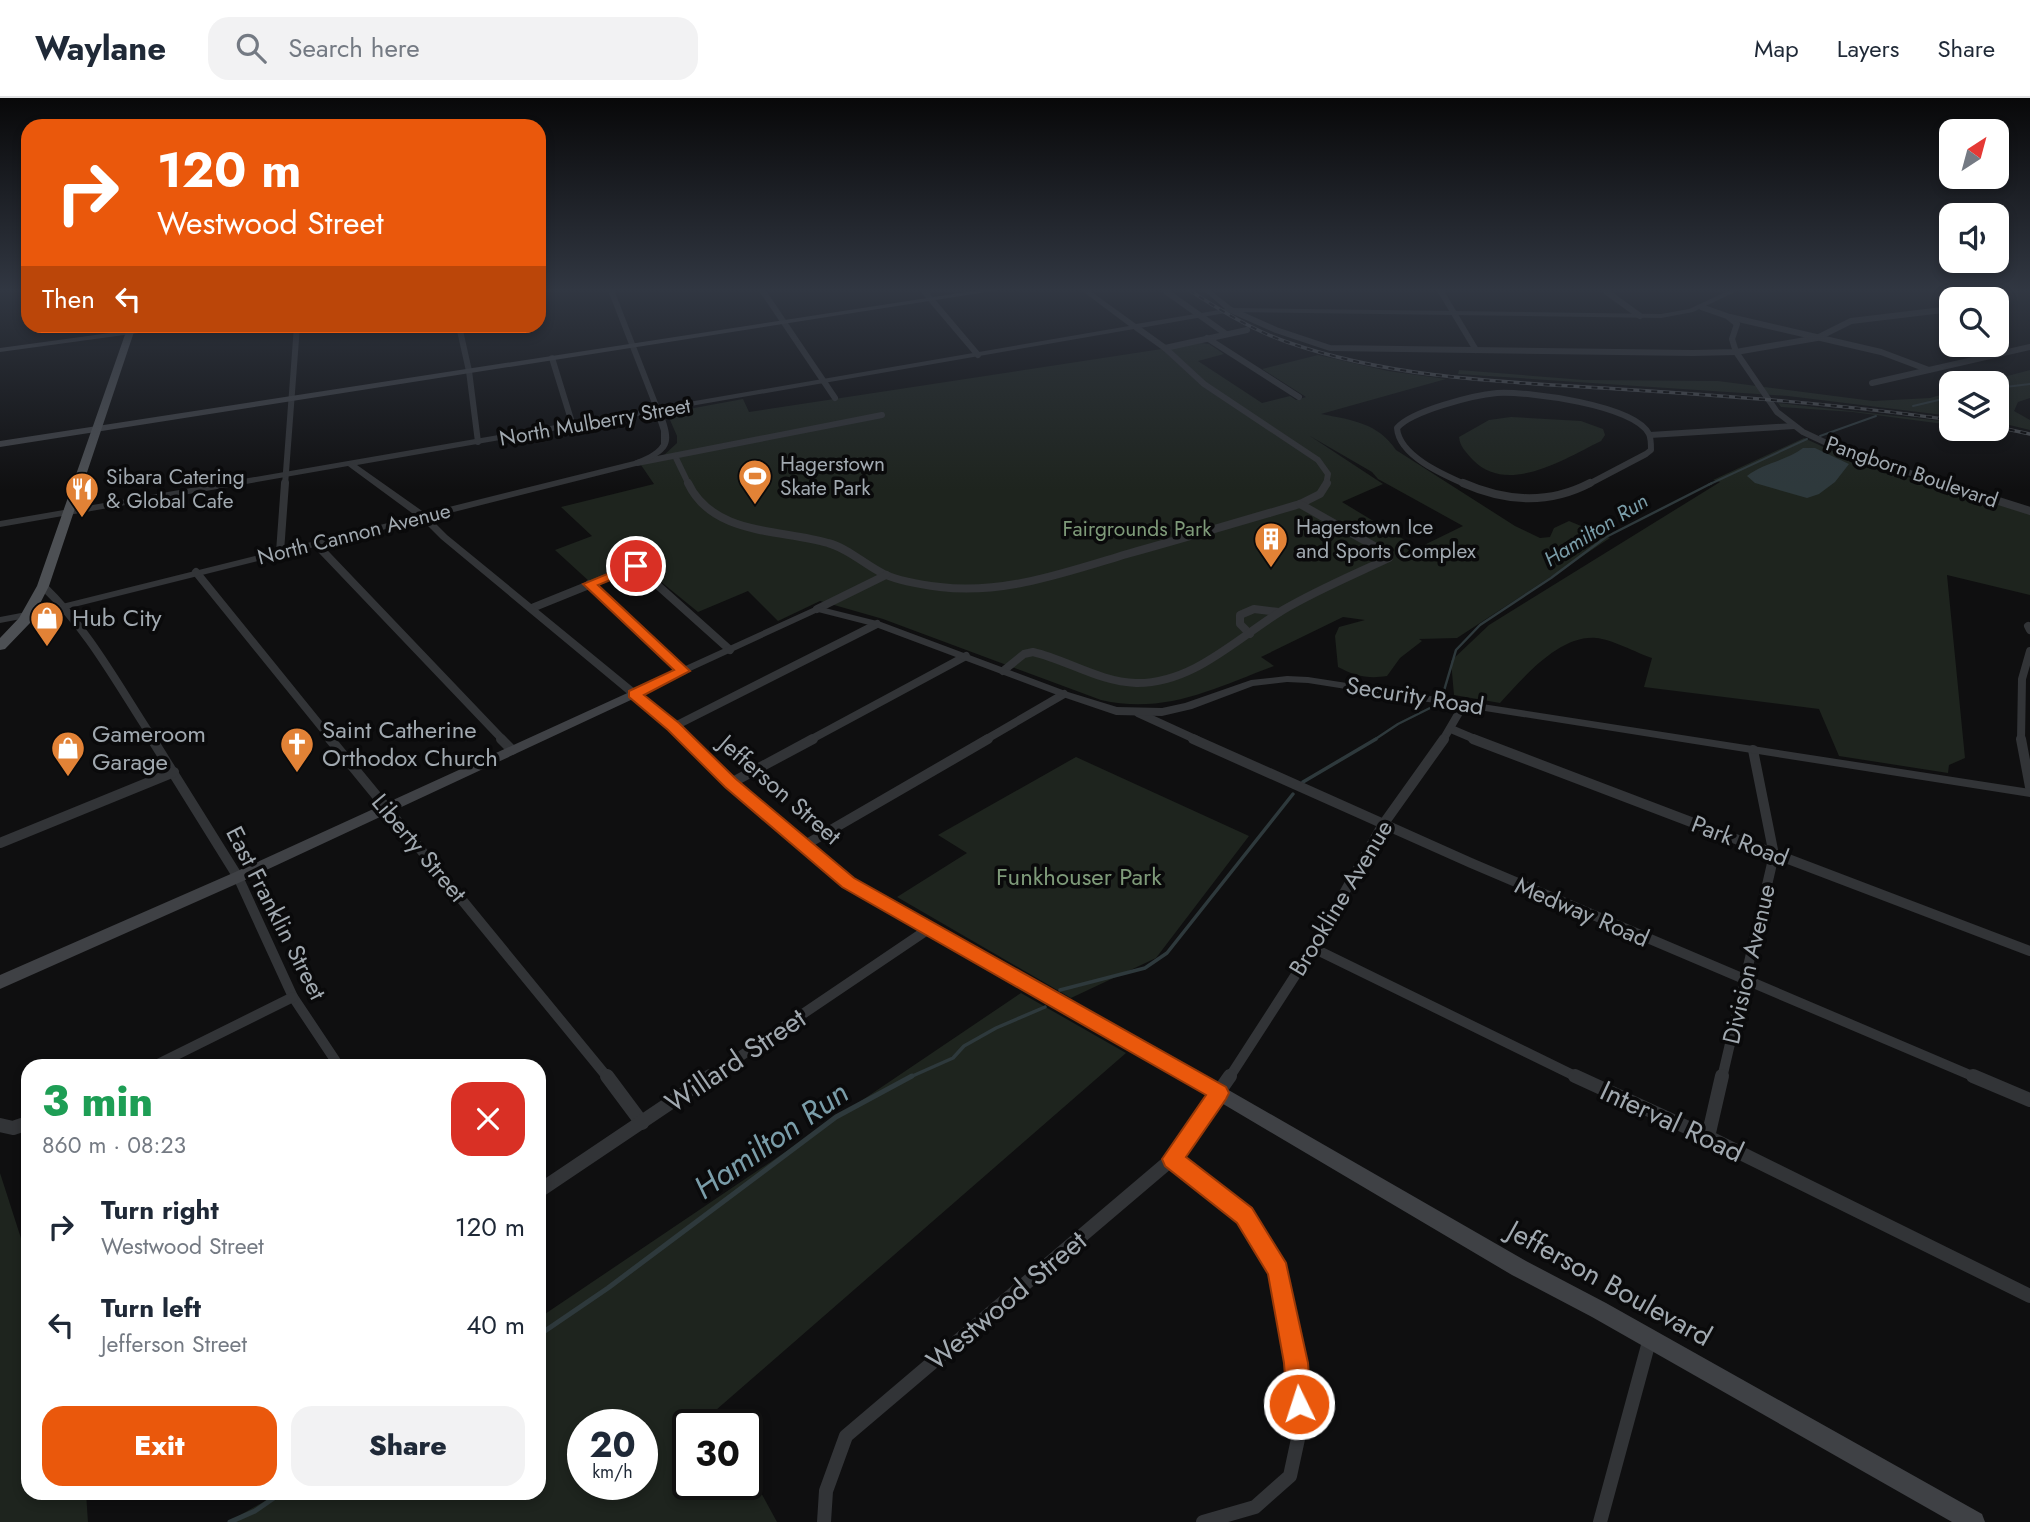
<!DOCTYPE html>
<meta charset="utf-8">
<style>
body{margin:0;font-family:Jost,sans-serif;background:#f2f2f3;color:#1f2937;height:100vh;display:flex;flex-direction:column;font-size:26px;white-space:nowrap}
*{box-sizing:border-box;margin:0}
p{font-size:23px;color:#747a83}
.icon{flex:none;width:38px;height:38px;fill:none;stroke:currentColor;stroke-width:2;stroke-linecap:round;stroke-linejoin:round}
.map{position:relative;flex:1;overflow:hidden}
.drawer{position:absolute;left:21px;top:961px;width:525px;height:441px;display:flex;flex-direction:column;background:#fff;border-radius:21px;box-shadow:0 4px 10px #0003}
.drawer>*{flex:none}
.banner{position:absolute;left:21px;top:21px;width:525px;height:214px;border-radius:21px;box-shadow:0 4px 10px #0003;background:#ea580c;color:#fff;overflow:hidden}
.needle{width:46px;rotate:36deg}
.fabs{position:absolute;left:1939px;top:21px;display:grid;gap:14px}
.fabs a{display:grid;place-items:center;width:70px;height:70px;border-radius:14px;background:#fff;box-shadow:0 4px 10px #0003;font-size:35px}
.speed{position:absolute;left:567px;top:1311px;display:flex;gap:14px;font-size:35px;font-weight:700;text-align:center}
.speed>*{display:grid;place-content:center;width:91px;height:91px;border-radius:50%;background:#fff;box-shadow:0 4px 10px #0003;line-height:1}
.speed small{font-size:18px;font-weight:400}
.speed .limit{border:4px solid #111;border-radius:10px;background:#fff;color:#111}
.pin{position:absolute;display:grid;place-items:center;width:60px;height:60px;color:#fff;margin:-30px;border:4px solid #fff;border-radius:50%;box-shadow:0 2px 7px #0007}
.me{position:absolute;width:77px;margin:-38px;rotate:356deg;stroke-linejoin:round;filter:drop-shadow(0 0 5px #0008)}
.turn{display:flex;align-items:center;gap:24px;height:147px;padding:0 21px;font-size:32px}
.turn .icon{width:91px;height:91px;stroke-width:2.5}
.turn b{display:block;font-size:49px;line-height:60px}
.then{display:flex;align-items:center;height:66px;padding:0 21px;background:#0003;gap:14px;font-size:26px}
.round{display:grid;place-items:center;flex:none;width:74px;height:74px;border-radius:21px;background:#f2f2f3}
.summary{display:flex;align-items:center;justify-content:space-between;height:119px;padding:0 21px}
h1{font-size:42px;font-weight:800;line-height:52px;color:#1e9e55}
.primary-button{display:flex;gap:14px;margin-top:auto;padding:14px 21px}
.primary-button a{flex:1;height:80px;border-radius:21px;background:#ea580c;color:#fff;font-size:28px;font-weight:800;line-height:80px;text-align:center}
.primary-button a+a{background:#f2f2f3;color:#1f2937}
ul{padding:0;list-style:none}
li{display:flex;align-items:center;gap:21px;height:98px;padding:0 21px}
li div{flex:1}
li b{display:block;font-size:26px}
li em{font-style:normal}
header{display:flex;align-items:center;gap:42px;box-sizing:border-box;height:98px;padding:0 35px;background:#fff;border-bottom:2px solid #e0e1e3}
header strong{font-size:33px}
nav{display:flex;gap:38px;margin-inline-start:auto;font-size:24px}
.search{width:490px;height:63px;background:#f2f2f3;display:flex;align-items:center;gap:18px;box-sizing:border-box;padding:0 24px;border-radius:21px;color:#747a83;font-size:26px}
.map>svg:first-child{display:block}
.green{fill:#1e241e;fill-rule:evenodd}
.water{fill:#2e393c}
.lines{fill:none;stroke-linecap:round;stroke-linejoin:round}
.stream-far3{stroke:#2e393c;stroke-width:2}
.stream-far2{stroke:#2e393c;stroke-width:2.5}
.stream-far1{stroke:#2e393c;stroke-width:3.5}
.stream{stroke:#2e393c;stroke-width:5}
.minor-far3{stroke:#323437;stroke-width:6}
.minor-far2{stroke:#323437;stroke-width:8}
.minor-far1{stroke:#323437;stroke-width:10}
.minor{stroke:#323437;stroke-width:14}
.tertiary{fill:#323437;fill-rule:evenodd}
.secondary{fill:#3f4145;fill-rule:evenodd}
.primary{fill:#4d5054;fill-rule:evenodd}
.rail-casing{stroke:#494c50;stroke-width:3.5}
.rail{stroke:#0a0a0b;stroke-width:2;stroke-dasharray:6;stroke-linecap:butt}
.route{fill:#ea580c;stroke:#983908;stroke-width:2}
.labels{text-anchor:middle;stroke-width:7;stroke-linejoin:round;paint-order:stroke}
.far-street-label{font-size:21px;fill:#a1a9b0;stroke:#0a0a0b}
.far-poi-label{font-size:21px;fill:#a1a9b0;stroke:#0a0a0b;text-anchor:start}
.far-park-label{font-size:21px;fill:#7e9a79;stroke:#0a0a0b}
.far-water-label{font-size:21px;font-style:italic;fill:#7a9da9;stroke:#0a0a0b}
.poi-label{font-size:24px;fill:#a1a9b0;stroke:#0a0a0b;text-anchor:start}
.street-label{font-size:24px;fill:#a1a9b0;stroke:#0a0a0b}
.park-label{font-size:24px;fill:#7e9a79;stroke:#0a0a0b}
.near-street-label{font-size:28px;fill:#a1a9b0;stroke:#0a0a0b}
.near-water-label{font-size:32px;font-style:italic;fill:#7a9da9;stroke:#0a0a0b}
</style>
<header>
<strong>Waylane</strong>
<div class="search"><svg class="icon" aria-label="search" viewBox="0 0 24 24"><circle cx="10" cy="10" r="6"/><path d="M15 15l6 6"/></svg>Search here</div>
<nav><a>Map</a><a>Layers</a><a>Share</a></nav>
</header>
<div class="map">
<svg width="2030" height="1424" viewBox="0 0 2030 1424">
<rect width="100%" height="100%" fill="#0f0f10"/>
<g class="green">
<path d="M 1201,245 L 1209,246 L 1224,256 L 1198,263 L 1262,305 L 1290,298 L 1296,302 L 1306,299 L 1262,271 L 1318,257 L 1388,273 L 1446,281 L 1321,316 C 1352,322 1378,325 1396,352 L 1515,428 L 1540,440 L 1550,439 L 1554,430 L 1569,423 L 1610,440 L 1457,540 L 1419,541 L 1422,543 L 1400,560 L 1387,578 C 1368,581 1355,578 1338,569 L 1335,538 L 1339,529 L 1365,522 L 1343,519 L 1261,559 L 1274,568 C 1215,590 1165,617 1101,602 L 883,521 L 820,503 L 778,523 L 748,493 L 698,514 L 638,465 L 590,484 L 555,452 L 592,438 L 561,409 L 654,386 L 641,367 L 663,358 L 677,345 L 677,338 L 667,315 L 743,301 L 749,314 ZM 1310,338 L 1372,374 L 1378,381 L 1463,428 L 1418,450 L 1342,404 L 1383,386 Z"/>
<path d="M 1459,272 L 1584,282 L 1718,283 L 1873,303 L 1930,300 L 1951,294 L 1951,318 L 1788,298 L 1458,276 Z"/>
<path d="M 2030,272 L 2030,300 L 2018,304 L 2014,313 L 2030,322 L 2030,332 L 1997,324 L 1997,285 L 1981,285 Z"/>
<path d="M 1778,305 L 1951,324 L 1951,327 L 1853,314 L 1781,309 Z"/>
<path d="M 1511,319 L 1581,323 L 1603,331 L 1605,337 L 1601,343 C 1566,360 1508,398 1473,362 C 1466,354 1460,349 1459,339 L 1489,322 Z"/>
<path d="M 1804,340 L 1843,358 L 1911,380 L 1912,377 L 2030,415 L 2030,497 L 1947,477 L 1965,660 L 1949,667 L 1948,675 L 1839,658 L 1819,611 L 1644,589 L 1652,560 C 1637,555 1611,541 1596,540 C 1559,537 1523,580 1500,605 L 1454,597 L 1451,563 L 1489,527 L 1720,384 L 1713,382 Z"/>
<path d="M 1076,659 L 1249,738 L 1156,860 L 1071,900 L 897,799 L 967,755 L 938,737 Z"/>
<path d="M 1021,895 L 1126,955 L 716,1312 L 724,1326 L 688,1326 L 688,1386 L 747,1386 L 747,1369 L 777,1424 L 228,1424 L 279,1395 L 539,1395 L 539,1220 ZM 583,1326 L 642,1326 L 642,1386 L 583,1386 Z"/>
<path d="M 0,1075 L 28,1162 L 28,1395 L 86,1395 L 88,1424 L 0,1424 Z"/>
</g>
<path class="water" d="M 1803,350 L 1815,350 L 1849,366 L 1835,384 L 1819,396 L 1807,400 L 1755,385 L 1747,378 C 1763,365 1786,363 1803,350 Z"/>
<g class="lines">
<g class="stream-far3">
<path d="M 1997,290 L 2030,286"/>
<path d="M 1913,308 L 1951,299"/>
<path d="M 1820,338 L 1876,318"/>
<path d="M 1708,387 L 1807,341"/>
</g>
<g class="stream-far2">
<path d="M 1443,596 L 1456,552 L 1480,527 L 1551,480 L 1606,439 L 1712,385"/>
<path d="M 1374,642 L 1398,626 L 1436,607"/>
</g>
<g class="stream-far1">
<path d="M 1303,684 L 1376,641"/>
<path d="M 1060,892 L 1145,870 L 1167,855 L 1293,696"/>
<path d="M 908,980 L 953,960 L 964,948 L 996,930 L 1045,909"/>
</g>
<g class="stream">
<path d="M 539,1237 L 608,1190 L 836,1019 L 912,978"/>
<path d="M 230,1424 L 255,1413 L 281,1395"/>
</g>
<g class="minor-far3">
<path d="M 611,192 L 658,313"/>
<path d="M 762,192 L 835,300"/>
<path d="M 923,192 L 978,257"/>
<path d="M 1164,192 L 1226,236"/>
<path d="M 1440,192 L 1476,252"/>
<path d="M 1604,192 L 1640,218"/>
<path d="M 1981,201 L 1999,192"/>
<path d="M 1701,209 L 1727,218 L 1737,226 L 1732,241 L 1736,254 L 1777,314 L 1803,334 L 1848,355 L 1948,387"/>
<path d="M 1231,212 L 1276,232 L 1330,250 L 1693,255 L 1736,254 L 1817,240 L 1851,223 L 1951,211"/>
<path d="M 1730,219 L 1881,254 L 1929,272"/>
<path d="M 459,228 L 469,273 L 478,344"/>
<path d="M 1137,230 L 1165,250 L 1204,286 L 1318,362 L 1328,376 L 1326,387"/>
<path d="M 1207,240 L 1299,299"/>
<path d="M 1165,250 L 1247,232"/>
<path d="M 552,260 L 573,328"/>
<path d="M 1872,285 L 2030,249"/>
<path d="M 1650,337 L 1794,328"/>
<path d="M 675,358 L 689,387"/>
<path d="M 637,365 L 882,317"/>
<path d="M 285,387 L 297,228"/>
<path d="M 1467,387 C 1444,377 1399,358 1397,330 C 1411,313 1474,297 1497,295 C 1527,293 1635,307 1649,336 C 1651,340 1651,348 1651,352 L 1646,356 L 1587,387"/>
</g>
<g class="minor-far2">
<path d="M 688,385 C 713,438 781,431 828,445 C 848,450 865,467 884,476 C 899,483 923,487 940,489 C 1003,497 1067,474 1127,456 C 1185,440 1242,423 1300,406 L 1320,396 L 1327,385"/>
<path d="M 1463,385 C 1506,404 1548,407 1590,385"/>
<path d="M 1942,385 L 2030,413"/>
<path d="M 315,445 L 503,642"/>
<path d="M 280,454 L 285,385"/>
<path d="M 196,474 L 332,642"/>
<path d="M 589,486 L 683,573"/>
<path d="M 43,488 C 89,532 119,589 154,642"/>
<path d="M 532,510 L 636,468 L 730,552"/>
<path d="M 817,511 L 886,477"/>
<path d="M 2028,528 L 2030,532"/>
<path d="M 1250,536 L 1240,526 L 1240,517 L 1254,511 L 1279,514"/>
<path d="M 1003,573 L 1024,556 L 1033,554 C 1067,562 1100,584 1136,585 C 1193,586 1237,540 1283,512 C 1317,492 1353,477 1389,460 L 1390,457 L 1300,406"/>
<path d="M 1138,615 L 1197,642"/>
<path d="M 673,629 L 877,526"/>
<path d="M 1451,631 L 1477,642"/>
<path d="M 810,642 L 966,558"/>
<path d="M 985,642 L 1064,596"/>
<path d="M 1443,642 L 1464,606"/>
<path d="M 2021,642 L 2022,581 L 2030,553"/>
</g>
<g class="minor-far1">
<path d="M 152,641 L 238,779 L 293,899 L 339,968"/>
<path d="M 330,641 L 608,980"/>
<path d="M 501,641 L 512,652"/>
<path d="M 1193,641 L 1471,765 L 1977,980"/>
<path d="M 1473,641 L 2030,853"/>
<path d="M 2021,641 L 2030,689"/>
<path d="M 731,685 L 813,641"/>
<path d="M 0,745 L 174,674"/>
<path d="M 805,747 L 988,641"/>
<path d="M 1313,850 L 1579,980"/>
<path d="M 154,968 L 293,899"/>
<path d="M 708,980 L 930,830"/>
<path d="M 1229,980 L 1313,850 L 1382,728 L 1444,641"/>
<path d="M 1722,980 L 1774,757 L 1753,652"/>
</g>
<g class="minor">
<path d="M 607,978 L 642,1025"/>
<path d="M 1575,978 L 1708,1039 L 2030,1198"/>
<path d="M 1973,978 L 2030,1002"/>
<path d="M 0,1027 L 13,1030 L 28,1025"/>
<path d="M 1708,1039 L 1722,978"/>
<path d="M 1172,1061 L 1244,1117 L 1279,1173 L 1296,1265 L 1301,1327 L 1290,1378 L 1255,1409 L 1203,1424"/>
<path d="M 539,1093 L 710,978"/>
<path d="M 824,1424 L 826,1393 L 846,1338 L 1172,1061 L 1230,978"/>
<path d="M 1600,1424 L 1650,1240"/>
</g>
<path class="tertiary" d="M 1081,192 L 1089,192 L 1136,226 L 1225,211 L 1203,192 L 1210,192 L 1233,210 L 1661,216 L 1689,211 L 1730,192 L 1739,192 L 1693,214 L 1661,220 L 1231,214 L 1140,230 L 1137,232 L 1134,231 L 662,313 C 675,345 672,353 640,367 L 430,420 L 447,437 L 635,591 L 817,508 L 881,524 L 1068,594 L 1117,609 L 1162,610 L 1185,605 L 1251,582 L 1287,578 L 1308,579 L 2030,691 L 2030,699 L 1308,585 L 1287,584 L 1253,588 L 1192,611 L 1162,618 L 1116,617 L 1060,598 L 873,528 L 818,514 L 634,599 L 630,598 L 441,441 L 422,422 L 42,517 L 0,525 L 0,519 L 42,511 L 416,418 L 348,368 L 0,429 L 0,423 L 1129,228 ZM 655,315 L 661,333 L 661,346 C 655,355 644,359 634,363 L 425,415 L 357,367 Z"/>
<g class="secondary">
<path d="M 979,192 L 999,192 L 0,349 L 0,343 Z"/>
<path d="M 161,228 L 179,228 L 175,230 L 0,254 L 0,250 Z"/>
<path d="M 634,592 L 638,593 L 678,626 L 736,682 L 853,781 L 1225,990 L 1526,1163 L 1606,1205 L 1982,1416 L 1985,1424 L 1952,1424 L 1592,1219 L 1512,1177 L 1213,1000 L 843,789 L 726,688 L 668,632 L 633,601 L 243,783 L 0,891 L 0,877 L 233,775 Z"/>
</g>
<path class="primary" d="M 128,228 L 136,228 L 49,488 L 30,525 L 5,551 L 0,552 L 0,540 L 19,520 L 37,488 Z"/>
<g class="rail-casing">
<g id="rail">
<path d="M 1189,192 C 1220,212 1252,232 1287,244 C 1393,281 1507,284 1618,291 C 1729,298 1840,306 1951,322"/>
<path d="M 1997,329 L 2030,336"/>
</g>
</g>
<use href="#rail" class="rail"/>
</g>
<linearGradient id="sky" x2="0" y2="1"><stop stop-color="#080809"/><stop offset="0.49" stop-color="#313742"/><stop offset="1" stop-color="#313742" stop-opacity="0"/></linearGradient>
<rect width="2030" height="392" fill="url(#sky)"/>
<path class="route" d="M 636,464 L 640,465 L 640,470 L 598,487 L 690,573 L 644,597 L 679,625 L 736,681 L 854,780 L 1226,989 L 1229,995 L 1226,1001 L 1186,1059 L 1252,1110 L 1286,1165 L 1308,1265 L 1311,1306 L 1308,1314 L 1299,1318 L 1291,1314 L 1287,1306 L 1284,1265 L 1268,1176 L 1237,1125 L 1165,1068 L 1162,1061 L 1206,997 L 842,789 L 725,689 L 668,632 L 629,599 L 629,593 L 674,572 L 583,486 Z"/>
<defs>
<g id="stadium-pin" transform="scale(1.75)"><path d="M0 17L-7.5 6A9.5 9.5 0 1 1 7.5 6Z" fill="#e28236" stroke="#0a0a0b"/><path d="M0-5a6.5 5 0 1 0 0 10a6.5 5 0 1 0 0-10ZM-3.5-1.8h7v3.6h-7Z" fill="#fff"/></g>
<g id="restaurant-pin" transform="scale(1.75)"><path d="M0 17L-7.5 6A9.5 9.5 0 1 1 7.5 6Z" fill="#e28236" stroke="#0a0a0b"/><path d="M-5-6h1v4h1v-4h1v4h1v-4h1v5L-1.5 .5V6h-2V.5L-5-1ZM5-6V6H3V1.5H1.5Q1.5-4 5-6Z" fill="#fff"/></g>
<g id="building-pin" transform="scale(1.75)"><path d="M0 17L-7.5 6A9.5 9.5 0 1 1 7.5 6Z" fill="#e28236" stroke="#0a0a0b"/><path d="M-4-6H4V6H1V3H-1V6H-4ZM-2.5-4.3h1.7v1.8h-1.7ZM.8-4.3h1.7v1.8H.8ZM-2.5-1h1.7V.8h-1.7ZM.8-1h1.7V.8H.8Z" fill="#fff"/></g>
<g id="shop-pin" transform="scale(1.75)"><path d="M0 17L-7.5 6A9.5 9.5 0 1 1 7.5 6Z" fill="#e28236" stroke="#0a0a0b"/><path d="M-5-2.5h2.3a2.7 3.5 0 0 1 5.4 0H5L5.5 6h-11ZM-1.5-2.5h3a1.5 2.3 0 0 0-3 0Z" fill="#fff"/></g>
<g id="church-pin" transform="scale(1.75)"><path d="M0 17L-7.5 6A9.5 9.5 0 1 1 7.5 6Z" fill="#e28236" stroke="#0a0a0b"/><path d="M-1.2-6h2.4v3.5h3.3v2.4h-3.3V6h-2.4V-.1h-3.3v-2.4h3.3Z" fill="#fff"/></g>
</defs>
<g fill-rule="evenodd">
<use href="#stadium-pin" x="755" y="378"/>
<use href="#restaurant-pin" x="82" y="391"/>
<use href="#building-pin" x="1271" y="441"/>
<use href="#shop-pin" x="47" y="520"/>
<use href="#church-pin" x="297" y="646"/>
<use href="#shop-pin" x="68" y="650"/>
</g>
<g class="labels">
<g class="far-street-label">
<text transform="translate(595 324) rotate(-10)" y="7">North Mulberry Street</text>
<text transform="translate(1912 374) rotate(19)" y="7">Pangborn Boulevard</text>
<text transform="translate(354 436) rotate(-14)" y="7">North Cannon Avenue</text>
</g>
<g class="far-poi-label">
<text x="780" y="373">Hagerstown<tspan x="780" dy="24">Skate Park</tspan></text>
<text x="106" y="386">Sibara Catering<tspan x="106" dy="24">&amp; Global Cafe</tspan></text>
<text x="1296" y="436">Hagerstown Ice<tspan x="1296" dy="24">and Sports Complex</tspan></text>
</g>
<g class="far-park-label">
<text x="1137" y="438">Fairgrounds Park</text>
</g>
<g class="far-water-label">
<text transform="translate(1596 432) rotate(-32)" y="7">Hamilton Run</text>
</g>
<g class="poi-label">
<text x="72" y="528">Hub City</text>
<text x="322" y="640">Saint Catherine<tspan x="322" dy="28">Orthodox Church</tspan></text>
<text x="92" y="644">Gameroom<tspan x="92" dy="28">Garage</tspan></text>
</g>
<g class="street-label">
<text transform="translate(1415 598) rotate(9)" y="8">Security Road</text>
<text transform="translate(780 692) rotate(41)" y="8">Jefferson Street</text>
<text transform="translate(1740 743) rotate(21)" y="8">Park Road</text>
<text transform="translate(419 750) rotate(50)" y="8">Liberty Street</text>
<text transform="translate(1341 800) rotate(-59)" y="8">Brookline Avenue</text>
<text transform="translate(1582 814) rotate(23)" y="8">Medway Road</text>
<text transform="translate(276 815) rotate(63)" y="8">East Franklin Street</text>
<text transform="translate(1749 866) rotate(-77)" y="8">Division Avenue</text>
</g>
<g class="park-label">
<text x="1079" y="787">Funkhouser Park</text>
</g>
<g class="near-street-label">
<text transform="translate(735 962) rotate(-34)" y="10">Willard Street</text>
<text transform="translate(1672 1023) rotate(25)" y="10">Interval Road</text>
<text transform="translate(1610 1185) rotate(29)" y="10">Jefferson Boulevard</text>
<text transform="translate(1006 1202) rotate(-40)" y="10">Westwood Street</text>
</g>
<g class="near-water-label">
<text transform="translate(771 1042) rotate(-35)" y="11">Hamilton Run</text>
</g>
</g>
</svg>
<div class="fabs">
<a><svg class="needle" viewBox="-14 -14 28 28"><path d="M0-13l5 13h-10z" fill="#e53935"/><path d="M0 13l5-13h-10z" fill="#747a83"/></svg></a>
<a><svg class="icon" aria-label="sound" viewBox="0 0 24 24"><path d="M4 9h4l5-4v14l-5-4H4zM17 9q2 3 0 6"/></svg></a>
<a><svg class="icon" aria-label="search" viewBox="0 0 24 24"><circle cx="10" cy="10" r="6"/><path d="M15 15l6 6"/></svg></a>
<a><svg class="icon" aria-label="layers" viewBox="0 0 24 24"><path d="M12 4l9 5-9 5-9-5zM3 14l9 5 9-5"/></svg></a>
</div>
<div class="speed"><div>20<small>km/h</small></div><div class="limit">30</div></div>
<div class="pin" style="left:636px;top:468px;background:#d93025"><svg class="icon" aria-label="arrive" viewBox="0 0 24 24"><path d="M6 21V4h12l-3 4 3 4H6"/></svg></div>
<svg class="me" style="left:1299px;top:1306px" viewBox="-20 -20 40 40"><circle r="17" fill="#ea580c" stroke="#fff" stroke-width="3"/><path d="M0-11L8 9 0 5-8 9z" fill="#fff"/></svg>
<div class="banner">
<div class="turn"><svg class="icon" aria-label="right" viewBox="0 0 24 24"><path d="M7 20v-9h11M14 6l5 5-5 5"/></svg><div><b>120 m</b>Westwood Street</div></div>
<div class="then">Then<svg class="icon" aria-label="left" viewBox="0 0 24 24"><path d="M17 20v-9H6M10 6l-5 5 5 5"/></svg></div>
</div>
<section class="drawer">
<div class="summary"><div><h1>3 min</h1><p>860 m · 08:23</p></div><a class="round" style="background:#d93025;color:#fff"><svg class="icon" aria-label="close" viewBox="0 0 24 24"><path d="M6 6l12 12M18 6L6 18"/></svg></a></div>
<ul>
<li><svg class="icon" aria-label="right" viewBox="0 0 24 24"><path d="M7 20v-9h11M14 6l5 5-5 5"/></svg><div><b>Turn right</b><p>Westwood Street</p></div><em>120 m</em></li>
<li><svg class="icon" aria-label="left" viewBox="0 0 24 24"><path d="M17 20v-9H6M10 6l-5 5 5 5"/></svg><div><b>Turn left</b><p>Jefferson Street</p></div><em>40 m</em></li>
</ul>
<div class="primary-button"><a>Exit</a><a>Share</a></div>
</section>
</div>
